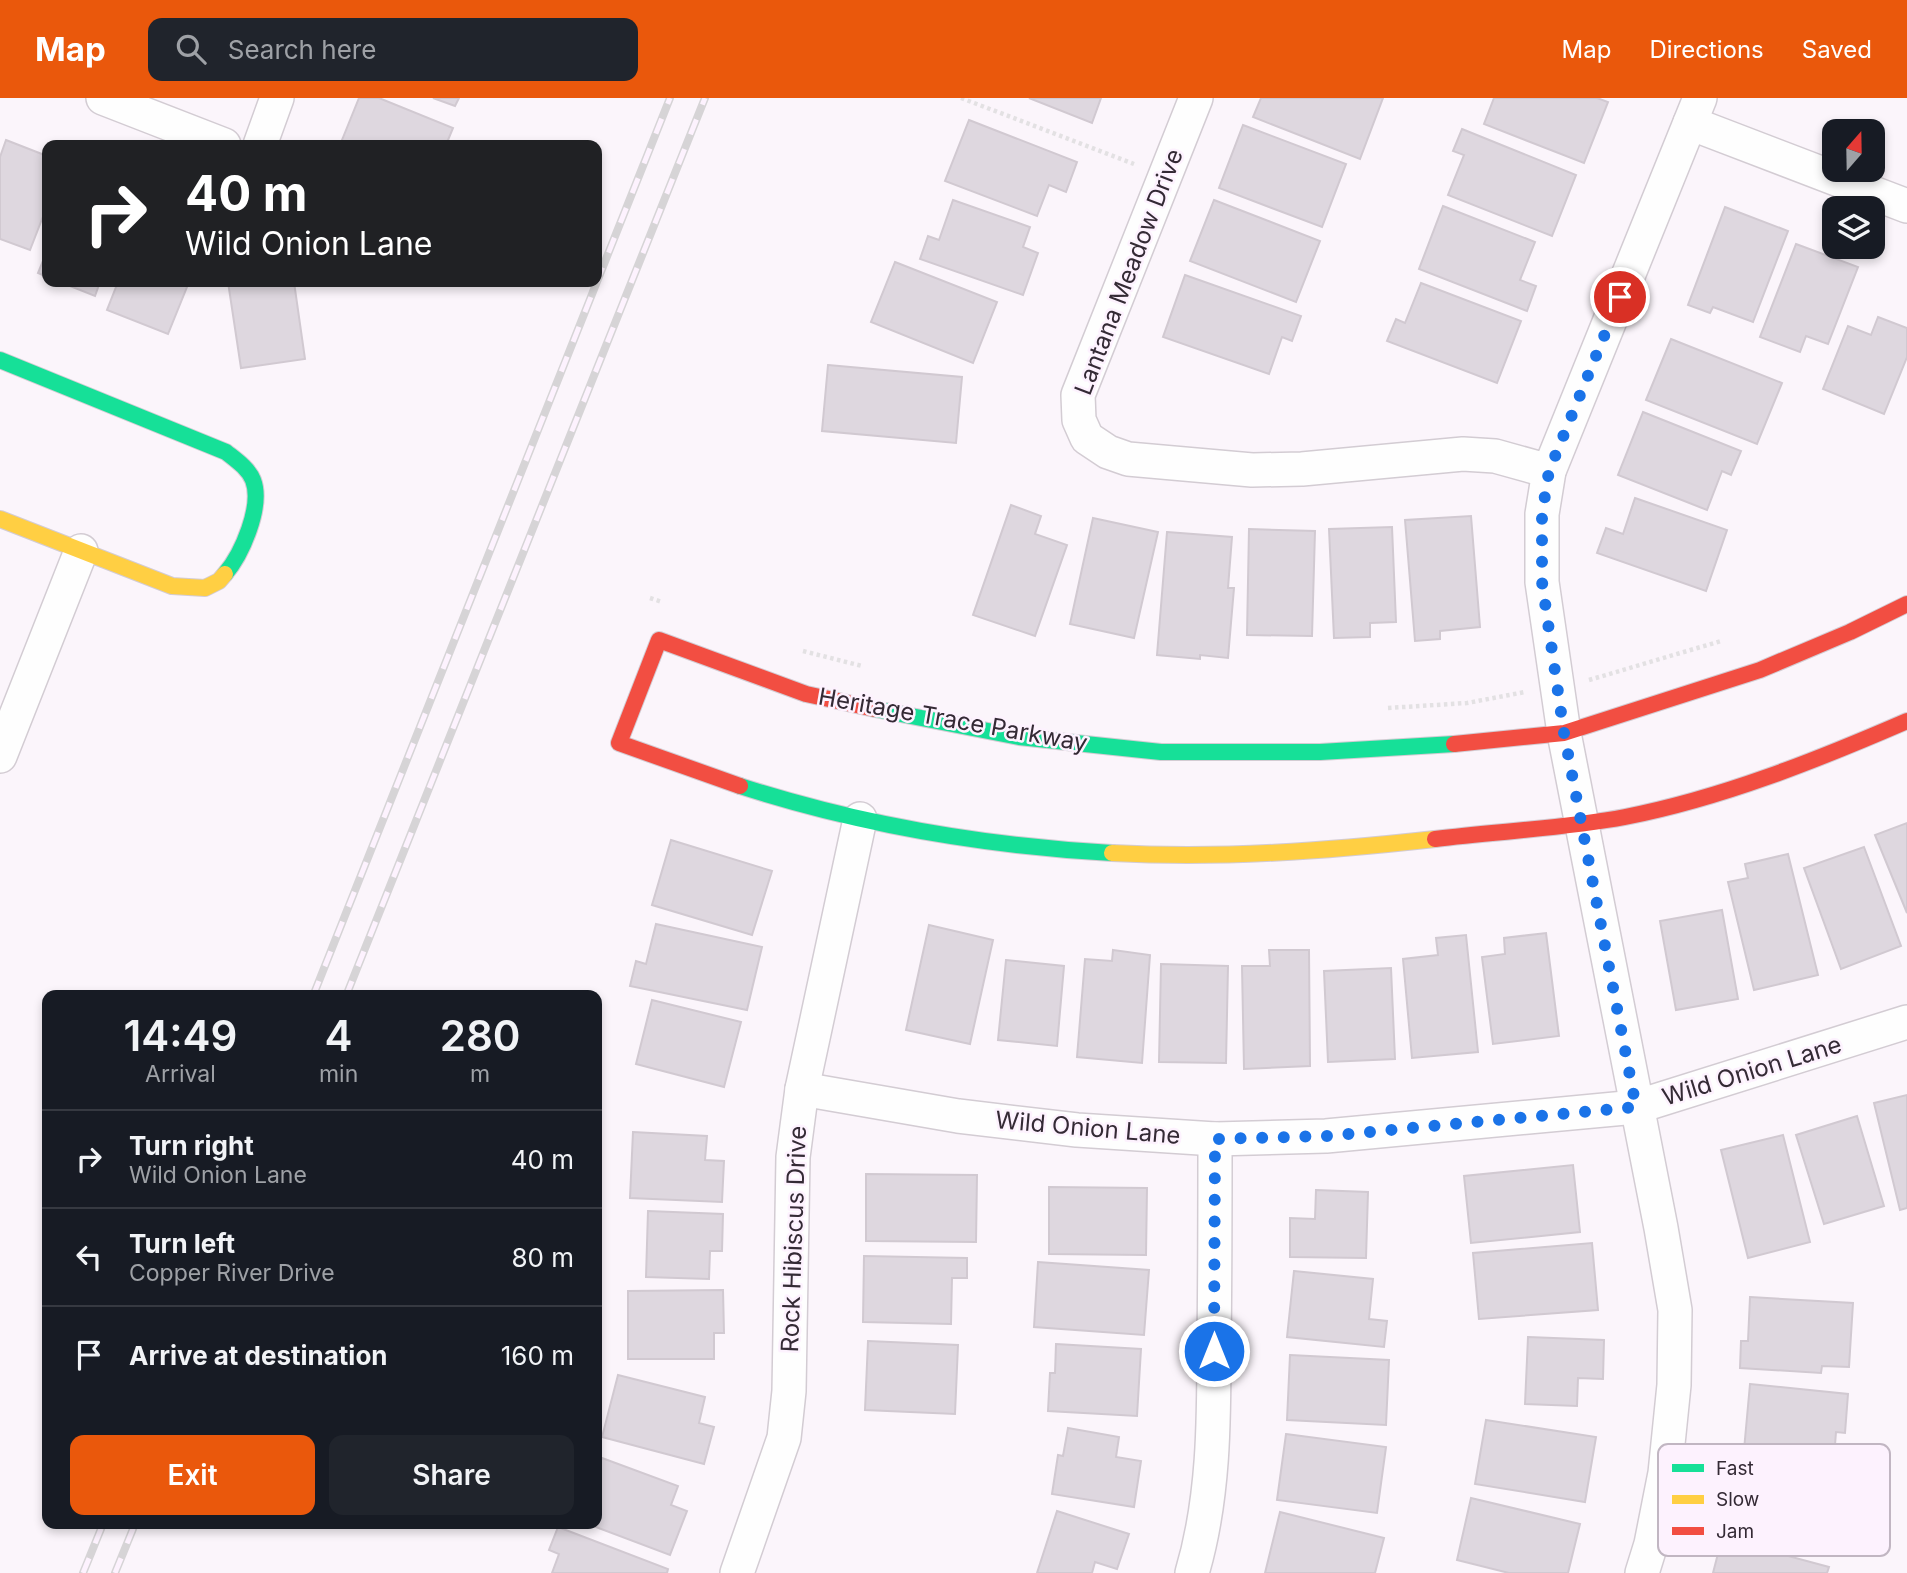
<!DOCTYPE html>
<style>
body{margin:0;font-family:Inter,sans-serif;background:#20242c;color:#f1f3f6;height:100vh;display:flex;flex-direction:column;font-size:26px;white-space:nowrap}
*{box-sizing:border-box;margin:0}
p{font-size:23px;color:#9ea1a6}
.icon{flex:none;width:38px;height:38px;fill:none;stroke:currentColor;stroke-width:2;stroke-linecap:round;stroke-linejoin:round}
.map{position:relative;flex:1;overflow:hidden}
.sheet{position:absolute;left:42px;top:892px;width:560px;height:539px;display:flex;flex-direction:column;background:#171b24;border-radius:14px;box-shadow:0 4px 10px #0003}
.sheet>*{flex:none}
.guide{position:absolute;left:42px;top:42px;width:560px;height:147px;border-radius:14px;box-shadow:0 4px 10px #0003;background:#202124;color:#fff;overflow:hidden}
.needle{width:46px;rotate:20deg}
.controls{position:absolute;left:1822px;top:21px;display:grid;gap:14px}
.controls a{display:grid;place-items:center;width:63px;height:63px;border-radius:14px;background:#171b24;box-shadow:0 4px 10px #0003;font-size:35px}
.pin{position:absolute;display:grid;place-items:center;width:60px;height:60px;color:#fff;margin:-30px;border:4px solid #fff;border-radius:50%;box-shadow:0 2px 7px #0007}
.me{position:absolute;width:77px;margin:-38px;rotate:0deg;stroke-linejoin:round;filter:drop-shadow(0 0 5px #0008)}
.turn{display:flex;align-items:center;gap:24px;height:147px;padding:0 28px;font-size:32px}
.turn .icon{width:91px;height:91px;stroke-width:2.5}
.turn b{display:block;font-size:49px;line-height:60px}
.eta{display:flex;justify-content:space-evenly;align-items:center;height:119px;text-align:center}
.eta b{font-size:42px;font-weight:600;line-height:49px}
.button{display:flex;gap:14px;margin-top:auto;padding:14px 28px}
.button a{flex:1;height:80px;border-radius:14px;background:#ea580c;color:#fff;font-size:28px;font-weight:600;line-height:80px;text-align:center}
.button a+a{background:#20242c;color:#f1f3f6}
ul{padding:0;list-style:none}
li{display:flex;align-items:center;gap:21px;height:98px;padding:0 28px;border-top:2px solid #363941}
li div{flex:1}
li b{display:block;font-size:26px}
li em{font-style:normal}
header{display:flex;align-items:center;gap:42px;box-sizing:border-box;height:98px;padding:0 35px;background:#ea580c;color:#fff}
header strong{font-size:33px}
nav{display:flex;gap:38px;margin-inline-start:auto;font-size:24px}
.search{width:490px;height:63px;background:#20242c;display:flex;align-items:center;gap:18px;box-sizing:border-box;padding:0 24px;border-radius:14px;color:#9ea1a6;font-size:26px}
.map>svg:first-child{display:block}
.building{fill:#ded7df;stroke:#d1c9d1;stroke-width:2}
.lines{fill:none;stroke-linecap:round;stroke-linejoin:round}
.street-casing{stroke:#d3ccd3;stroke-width:36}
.fast-casing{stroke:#d3ccd3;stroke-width:18}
.slow-casing{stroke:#d3ccd3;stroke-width:18}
.jam-casing{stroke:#d3ccd3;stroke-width:18}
.path{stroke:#e3e1e3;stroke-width:4.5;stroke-dasharray:3.5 3.5;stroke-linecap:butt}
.street{stroke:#fefefe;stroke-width:33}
.fast{stroke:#16e098;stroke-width:16}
.slow{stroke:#ffcf43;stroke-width:16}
.jam{stroke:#f24e42;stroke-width:16}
.rail-casing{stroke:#d6d4d6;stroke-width:8}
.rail{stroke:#fdf2fe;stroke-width:5;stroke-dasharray:16;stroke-linecap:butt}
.route{stroke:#1a73e8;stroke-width:12;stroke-dasharray:0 21.6}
.labels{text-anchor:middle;stroke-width:5;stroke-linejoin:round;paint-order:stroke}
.street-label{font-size:24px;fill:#342a35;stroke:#fdf2fe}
.key{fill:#fdf2fe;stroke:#c1b6c2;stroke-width:2}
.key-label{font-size:19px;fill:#342a35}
</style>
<header>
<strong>Map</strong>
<div class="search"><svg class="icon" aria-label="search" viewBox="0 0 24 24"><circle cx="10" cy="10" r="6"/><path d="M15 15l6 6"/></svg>Search here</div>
<nav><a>Map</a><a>Directions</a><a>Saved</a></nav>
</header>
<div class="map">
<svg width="1907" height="1475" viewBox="0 0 1907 1475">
<rect width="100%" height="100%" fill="#fbf5fb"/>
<g class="building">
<path d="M 359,0 L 379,0 L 453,30 L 446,47 L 340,47 Z"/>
<path d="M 433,0 L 459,0 L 455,8 Z"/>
<path d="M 1029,0 L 1101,0 L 1092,25 Z"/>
<path d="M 1261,0 L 1383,0 L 1360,61 L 1253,19 Z"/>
<path d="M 1494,0 L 1597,0 L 1608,4 L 1584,65 L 1484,26 Z"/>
<path d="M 969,22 L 1077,64 L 1066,94 L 1049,87 L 1037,118 L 945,83 Z"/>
<path d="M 1243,27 L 1346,66 L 1322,129 L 1219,90 Z"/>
<path d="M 1462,31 L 1576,77 L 1552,138 L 1448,97 L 1464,57 L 1453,53 Z"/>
<path d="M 6,42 L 47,58 L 47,108 L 30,152 L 0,141 L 0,59 Z"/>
<path d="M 953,102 L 1030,129 L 1023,149 L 1038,155 L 1023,197 L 920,161 L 928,138 L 939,142 Z"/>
<path d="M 1214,102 L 1320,143 L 1296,204 L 1190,163 Z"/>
<path d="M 1443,108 L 1535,144 L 1520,182 L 1536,188 L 1527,213 L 1419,171 Z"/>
<path d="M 1725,109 L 1788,133 L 1753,224 L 1713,209 L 1710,215 L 1688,207 Z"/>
<path d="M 1796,146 L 1858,169 L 1828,246 L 1806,238 L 1800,254 L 1760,239 Z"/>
<path d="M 47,153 L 47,179 L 38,175 Z"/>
<path d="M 895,164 L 997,204 L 973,265 L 871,224 Z"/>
<path d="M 1185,177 L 1301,218 L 1292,243 L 1282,239 L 1269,276 L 1163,239 Z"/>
<path d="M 60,184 L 100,184 L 95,198 Z"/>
<path d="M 118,184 L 189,184 L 168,236 L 107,212 Z"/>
<path d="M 228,184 L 294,184 L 305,261 L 241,270 Z"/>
<path d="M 1421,185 L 1521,223 L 1497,285 L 1387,243 L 1396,221 L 1405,225 Z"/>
<path d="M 1878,219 L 1907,230 L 1907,259 L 1884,316 L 1823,291 L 1848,228 L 1871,237 Z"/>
<path d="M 1671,241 L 1782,285 L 1757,346 L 1646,302 Z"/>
<path d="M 828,267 L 962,279 L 956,345 L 822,333 Z"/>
<path d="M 1643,314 L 1741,353 L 1731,377 L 1722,373 L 1707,412 L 1618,377 Z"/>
<path d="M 1635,400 L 1727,432 L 1706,493 L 1597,455 L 1606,430 L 1623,436 Z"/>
<path d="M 1011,407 L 1041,418 L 1035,436 L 1067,447 L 1035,538 L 973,517 Z"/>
<path d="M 1471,418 L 1480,529 L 1440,533 L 1440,541 L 1415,543 L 1405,422 Z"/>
<path d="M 1093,420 L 1158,434 L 1134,540 L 1070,526 Z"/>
<path d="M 1392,429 L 1396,524 L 1370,525 L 1370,539 L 1334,540 L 1329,431 Z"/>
<path d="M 1249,431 L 1315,433 L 1312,538 L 1247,537 Z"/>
<path d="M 1167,434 L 1232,439 L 1228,490 L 1234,490 L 1228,560 L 1200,557 L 1200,561 L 1157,557 Z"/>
<path d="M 1907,725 L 1907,815 L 1875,737 Z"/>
<path d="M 671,742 L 772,773 L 752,837 L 652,807 Z"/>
<path d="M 1864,749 L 1901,848 L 1841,871 L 1804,770 Z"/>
<path d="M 1788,756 L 1818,877 L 1754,892 L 1728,784 L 1748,780 L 1745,766 Z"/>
<path d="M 1722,812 L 1738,901 L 1676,912 L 1660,823 Z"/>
<path d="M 656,826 L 762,849 L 747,912 L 630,888 L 636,863 L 646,866 Z"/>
<path d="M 929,827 L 993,842 L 970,946 L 906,932 Z"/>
<path d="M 1546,835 L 1559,938 L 1493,946 L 1482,859 L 1505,856 L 1504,840 Z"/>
<path d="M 1466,837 L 1478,954 L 1412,960 L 1403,861 L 1438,857 L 1436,840 Z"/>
<path d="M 1113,852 L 1150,857 L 1142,965 L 1077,959 L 1085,861 L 1112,863 Z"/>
<path d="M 1269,852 L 1309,852 L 1310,968 L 1244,971 L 1242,868 L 1270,868 Z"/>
<path d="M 1006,862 L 1064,868 L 1057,948 L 998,942 Z"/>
<path d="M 1161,866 L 1228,868 L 1226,965 L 1159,964 Z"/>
<path d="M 1391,870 L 1395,961 L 1328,964 L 1324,873 Z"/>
<path d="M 652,902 L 741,924 L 724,989 L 636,966 Z"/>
<path d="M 1907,997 L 1907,1110 L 1900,1112 L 1874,1005 Z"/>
<path d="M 1857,1018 L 1884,1108 L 1824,1126 L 1796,1037 Z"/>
<path d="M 633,1034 L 707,1038 L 705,1062 L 724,1063 L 722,1104 L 630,1100 Z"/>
<path d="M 1783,1037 L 1810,1144 L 1748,1160 L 1721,1052 Z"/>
<path d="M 1573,1067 L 1580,1134 L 1471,1145 L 1464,1078 Z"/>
<path d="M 866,1076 L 977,1077 L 976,1144 L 866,1143 Z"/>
<path d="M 1049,1089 L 1147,1090 L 1146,1157 L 1049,1156 Z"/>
<path d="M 1316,1092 L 1368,1094 L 1366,1160 L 1290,1159 L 1290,1120 L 1315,1121 Z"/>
<path d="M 648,1113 L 723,1116 L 722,1153 L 710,1153 L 709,1181 L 646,1179 Z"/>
<path d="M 1592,1145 L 1598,1212 L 1479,1221 L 1473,1155 Z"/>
<path d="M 864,1158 L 967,1160 L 967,1180 L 952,1180 L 951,1226 L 863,1224 Z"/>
<path d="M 1038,1164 L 1149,1172 L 1144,1237 L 1034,1229 Z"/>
<path d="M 1294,1173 L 1373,1181 L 1369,1221 L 1387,1223 L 1384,1249 L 1287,1239 Z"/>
<path d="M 723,1192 L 724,1235 L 714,1235 L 714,1261 L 628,1261 L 628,1193 Z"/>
<path d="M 1750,1199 L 1853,1205 L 1849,1269 L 1822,1268 L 1821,1275 L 1740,1270 L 1741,1243 L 1748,1243 Z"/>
<path d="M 1528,1239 L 1604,1242 L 1603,1281 L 1578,1280 L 1577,1308 L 1525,1306 Z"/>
<path d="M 868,1243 L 958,1247 L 955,1316 L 865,1312 Z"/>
<path d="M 1056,1246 L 1141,1251 L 1137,1318 L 1048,1313 L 1050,1275 L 1055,1275 Z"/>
<path d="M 1290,1257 L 1389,1262 L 1386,1327 L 1287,1322 Z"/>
<path d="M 618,1277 L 705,1299 L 699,1325 L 714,1329 L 704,1366 L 602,1339 Z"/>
<path d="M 1750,1286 L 1848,1296 L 1845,1335 L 1836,1334 L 1834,1360 L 1744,1352 Z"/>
<path d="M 1486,1322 L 1596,1339 L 1585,1404 L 1475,1386 Z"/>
<path d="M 1068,1330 L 1119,1339 L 1116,1359 L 1141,1363 L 1134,1409 L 1052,1396 L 1058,1357 L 1063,1358 Z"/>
<path d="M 1286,1336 L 1386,1349 L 1377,1415 L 1277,1402 Z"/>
<path d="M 602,1360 L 678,1388 L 671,1407 L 687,1413 L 670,1457 L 588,1426 L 597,1426 L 597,1373 Z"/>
<path d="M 1471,1400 L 1580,1426 L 1568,1475 L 1509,1475 L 1457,1462 Z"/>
<path d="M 1057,1413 L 1129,1436 L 1117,1471 L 1095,1464 L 1092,1475 L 1037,1475 Z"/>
<path d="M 1280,1414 L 1384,1440 L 1375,1475 L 1265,1475 Z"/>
<path d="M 558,1429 L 668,1471 L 667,1475 L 552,1475 L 559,1456 L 549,1452 Z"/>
<path d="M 1722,1440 L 1829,1469 L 1827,1475 L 1713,1475 Z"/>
</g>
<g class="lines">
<g class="street-casing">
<g id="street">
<path d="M 103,0 L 224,47"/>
<path d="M 1196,0 L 1078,297 L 1079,322 L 1087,340 L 1108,354 L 1128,361 L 1252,372 L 1302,371 L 1463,356 L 1495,358 L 1549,373"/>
<path d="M 1690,25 L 1907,108"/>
<path d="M 260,47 L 277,0"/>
<path d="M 0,658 L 81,453"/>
<path d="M 802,991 L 958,1018 L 1077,1032 L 1215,1041 L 1326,1038 L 1636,1009 L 1907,924"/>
<path d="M 737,1475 L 784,1340 L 789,1293 L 793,1059 L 802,991 L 860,721"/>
<path d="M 1192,1475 C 1214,1401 1214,1323 1214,1246 C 1215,1178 1215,1110 1215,1041"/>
<path d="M 1642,1475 L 1651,1446 L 1665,1375 L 1674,1287 L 1675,1212 L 1661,1130 L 1564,635 L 1542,484 L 1542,416 L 1549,373 L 1700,0"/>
</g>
</g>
<g class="fast-casing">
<g id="fast">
<path d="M 0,262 L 226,354 C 236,362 248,370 253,382 C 263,408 242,456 225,476"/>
<path d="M 875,611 L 1019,639 L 1161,654 L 1320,654 L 1454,646"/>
<path d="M 740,688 C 861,727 985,748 1112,755"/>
</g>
</g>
<g class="slow-casing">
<g id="slow">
<path d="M 0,421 L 172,488 L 205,490 L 219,483 L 225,476"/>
<path d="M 1112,755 C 1220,761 1327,753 1435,741"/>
</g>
</g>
<g class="jam-casing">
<g id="jam">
<path d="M 1454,646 L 1564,635 L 1760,572 L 1850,534 L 1907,506"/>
<path d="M 740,688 L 619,645 L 659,542 L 806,596 L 875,611"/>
<path d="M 1435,741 C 1498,733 1562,731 1625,719 C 1722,700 1817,662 1907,623"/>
</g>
</g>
<g class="path">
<path d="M 961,0 L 1134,66"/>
<path d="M 650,500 L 662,504"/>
<path d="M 803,553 L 862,568"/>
<path d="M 1589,582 L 1721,543"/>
<path d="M 1388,610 L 1467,605 L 1525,594"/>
</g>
<use href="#street" class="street"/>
<use href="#fast" class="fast"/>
<use href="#slow" class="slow"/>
<use href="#jam" class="jam"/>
<g class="rail-casing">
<g id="rail">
<path d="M 313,898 L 670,0"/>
<path d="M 346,898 L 705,0"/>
<path d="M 83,1475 L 103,1426"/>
<path d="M 115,1475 L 135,1426"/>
</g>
</g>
<use href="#rail" class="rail"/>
</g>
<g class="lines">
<path class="route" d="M 1214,1253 L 1215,1041 L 1326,1038 L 1636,1009 L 1564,635 L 1542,484 L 1542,416 L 1549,373 L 1620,199"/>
</g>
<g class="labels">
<g class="street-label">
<text transform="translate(1129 174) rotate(-69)" y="8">Lantana Meadow Drive</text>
<text transform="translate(953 622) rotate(10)" y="8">Heritage Trace Parkway</text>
<text transform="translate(1752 973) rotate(-17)" y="8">Wild Onion Lane</text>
<text transform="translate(1088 1030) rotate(5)" y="8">Wild Onion Lane</text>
<text transform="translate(794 1141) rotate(-88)" y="8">Rock Hibiscus Drive</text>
</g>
</g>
<rect x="1658" y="1346" width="232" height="112" rx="10" class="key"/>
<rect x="1672" y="1366" width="32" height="8" fill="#16e098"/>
<rect x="1672" y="1397" width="32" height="9" fill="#ffcf43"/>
<rect x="1672" y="1429" width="32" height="8" fill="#f24e42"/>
<g class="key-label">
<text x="1716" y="1377">Fast</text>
<text x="1716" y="1408">Slow</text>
<text x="1716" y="1440">Jam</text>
</g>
</svg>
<div class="controls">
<a><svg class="needle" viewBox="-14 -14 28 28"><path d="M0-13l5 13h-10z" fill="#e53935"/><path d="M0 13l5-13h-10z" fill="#9ea1a6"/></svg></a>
<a><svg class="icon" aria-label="layers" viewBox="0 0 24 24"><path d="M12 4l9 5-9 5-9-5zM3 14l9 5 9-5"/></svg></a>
</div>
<div class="pin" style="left:1620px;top:199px;background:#d93025"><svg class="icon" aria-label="arrive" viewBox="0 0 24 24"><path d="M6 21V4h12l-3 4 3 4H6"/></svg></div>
<svg class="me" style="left:1214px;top:1253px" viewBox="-20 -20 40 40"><circle r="17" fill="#1a73e8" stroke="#fff" stroke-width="3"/><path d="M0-11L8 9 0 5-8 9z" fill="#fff"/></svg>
<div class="guide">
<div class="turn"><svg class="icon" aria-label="right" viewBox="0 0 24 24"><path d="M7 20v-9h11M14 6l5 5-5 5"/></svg><div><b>40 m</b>Wild Onion Lane</div></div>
</div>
<section class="sheet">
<div class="eta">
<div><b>14:49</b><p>Arrival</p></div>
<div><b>4</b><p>min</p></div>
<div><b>280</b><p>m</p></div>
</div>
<ul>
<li><svg class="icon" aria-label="right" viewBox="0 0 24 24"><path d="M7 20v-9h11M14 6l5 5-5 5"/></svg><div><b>Turn right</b><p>Wild Onion Lane</p></div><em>40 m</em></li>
<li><svg class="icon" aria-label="left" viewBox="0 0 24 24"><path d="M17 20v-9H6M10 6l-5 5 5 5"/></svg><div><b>Turn left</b><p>Copper River Drive</p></div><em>80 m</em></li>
<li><svg class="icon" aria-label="arrive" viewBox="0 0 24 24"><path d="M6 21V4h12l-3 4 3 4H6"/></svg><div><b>Arrive at destination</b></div><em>160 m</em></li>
</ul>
<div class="button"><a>Exit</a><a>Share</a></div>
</section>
</div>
